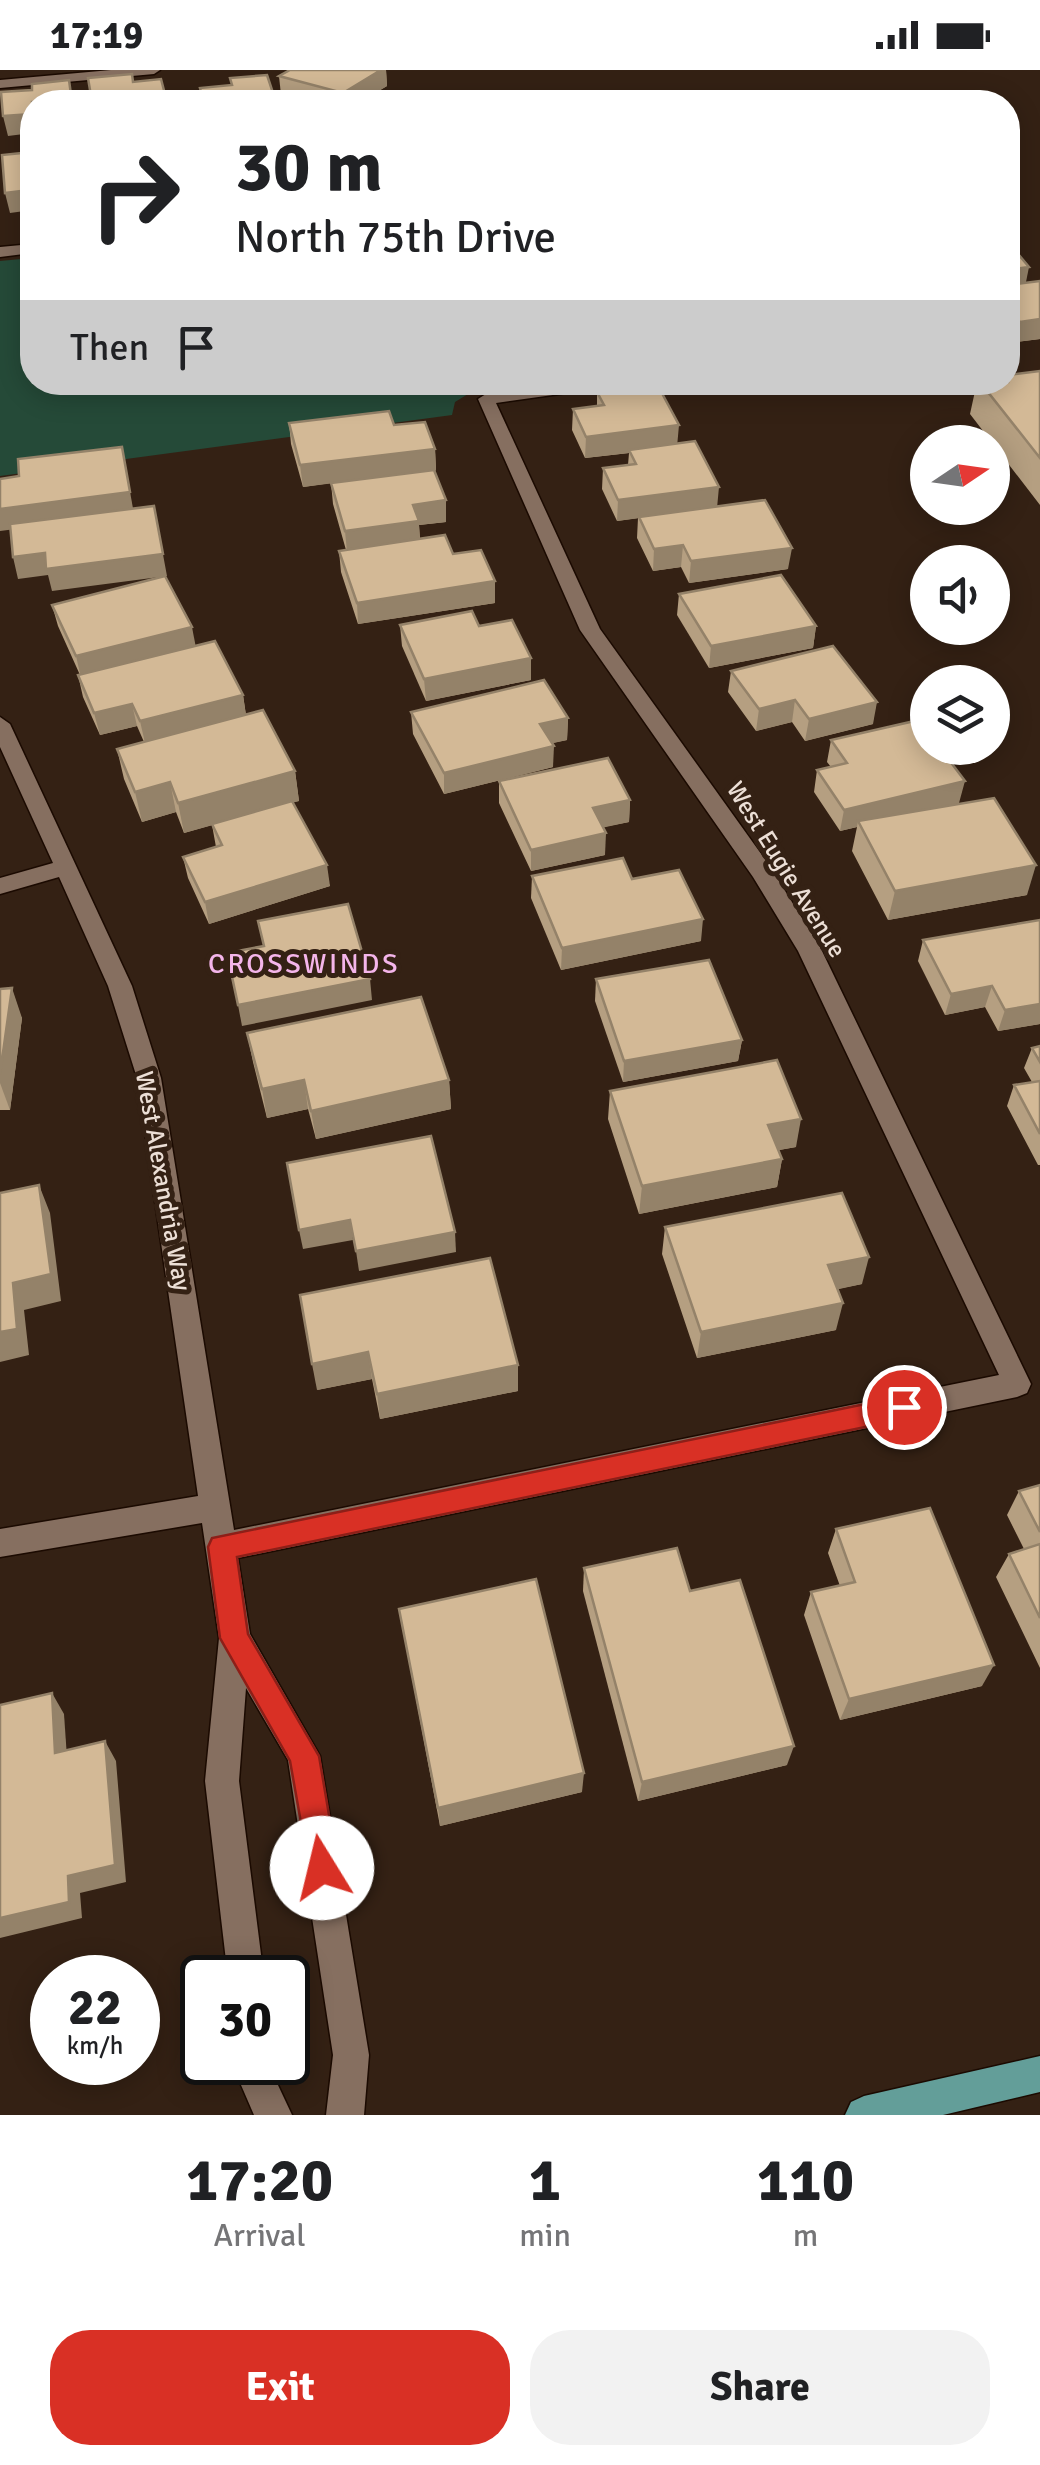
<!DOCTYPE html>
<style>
body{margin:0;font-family:Signika,sans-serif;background:#f2f2f2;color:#202124;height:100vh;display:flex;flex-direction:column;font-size:38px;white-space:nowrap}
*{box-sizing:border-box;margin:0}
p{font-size:32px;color:#757577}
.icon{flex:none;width:55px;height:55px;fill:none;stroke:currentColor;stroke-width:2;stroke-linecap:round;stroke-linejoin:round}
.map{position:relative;height:2045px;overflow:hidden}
.details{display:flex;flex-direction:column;background:#fff;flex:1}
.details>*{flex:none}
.guide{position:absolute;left:20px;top:20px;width:1000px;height:305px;border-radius:40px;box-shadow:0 5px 25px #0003;background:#fff;color:#202124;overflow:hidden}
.needle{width:65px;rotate:77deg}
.fabs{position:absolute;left:910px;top:355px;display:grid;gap:20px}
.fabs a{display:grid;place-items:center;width:100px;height:100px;border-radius:50%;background:#fff;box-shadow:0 5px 25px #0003;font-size:50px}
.speed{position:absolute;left:30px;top:1885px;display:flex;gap:20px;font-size:50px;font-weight:700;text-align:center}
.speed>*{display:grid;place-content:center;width:130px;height:130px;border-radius:50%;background:#fff;box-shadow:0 5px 25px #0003;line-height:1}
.speed small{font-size:25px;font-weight:400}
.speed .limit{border:5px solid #111;border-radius:15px;background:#fff;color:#111}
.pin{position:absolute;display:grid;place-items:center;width:85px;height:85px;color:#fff;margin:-42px;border:5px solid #fff;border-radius:50%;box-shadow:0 2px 10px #0007}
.me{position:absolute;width:110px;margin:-55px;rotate:351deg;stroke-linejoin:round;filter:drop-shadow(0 0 8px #0008)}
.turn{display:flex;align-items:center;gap:35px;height:210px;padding:0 50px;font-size:45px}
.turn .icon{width:130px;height:130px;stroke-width:2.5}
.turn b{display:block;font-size:70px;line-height:85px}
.then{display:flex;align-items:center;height:95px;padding:0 50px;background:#0003;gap:20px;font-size:38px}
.eta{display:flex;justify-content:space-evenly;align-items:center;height:170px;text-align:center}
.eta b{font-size:60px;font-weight:700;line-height:70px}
.cta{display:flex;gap:20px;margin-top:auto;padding:20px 50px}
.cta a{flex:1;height:115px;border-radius:40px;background:#d93025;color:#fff;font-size:40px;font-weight:700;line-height:115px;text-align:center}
.cta a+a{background:#f2f2f2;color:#202124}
.status{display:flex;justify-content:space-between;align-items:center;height:70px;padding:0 50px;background:#fff;direction:ltr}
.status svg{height:28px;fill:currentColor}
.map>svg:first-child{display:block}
.green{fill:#254a38}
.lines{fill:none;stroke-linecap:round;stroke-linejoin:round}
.minor-casing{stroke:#1b0a01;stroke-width:3}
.major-casing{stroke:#1b0a01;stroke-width:3}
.minor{fill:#866f60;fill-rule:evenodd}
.major{fill:#639e99;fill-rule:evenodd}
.wall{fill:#b59f81}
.shaded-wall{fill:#948269}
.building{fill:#d3b996;stroke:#948269;stroke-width:2.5}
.route{fill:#d93025;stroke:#8d1f18;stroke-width:2.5}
.labels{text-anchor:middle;stroke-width:10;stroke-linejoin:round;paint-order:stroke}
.street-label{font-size:25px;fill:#ecdfd6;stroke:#342114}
.neighbourhood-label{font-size:28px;letter-spacing:2.5px;fill:#f4b5ea;stroke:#342114}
</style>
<div class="status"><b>17:19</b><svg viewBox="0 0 49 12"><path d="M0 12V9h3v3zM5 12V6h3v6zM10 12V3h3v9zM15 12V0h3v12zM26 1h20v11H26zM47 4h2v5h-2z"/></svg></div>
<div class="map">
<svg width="1040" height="2045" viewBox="0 0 1040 2045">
<rect width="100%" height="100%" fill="#342114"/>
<path class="green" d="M 32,188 L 32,312 L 486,313 L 455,332 L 452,345 L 0,406 L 0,191 Z"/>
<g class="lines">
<g class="minor-casing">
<g id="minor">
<path d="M 111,0 L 160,0 L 154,4 L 0,18 L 0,10 Z"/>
<path d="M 32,174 L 32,183 L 0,187 L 0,177 Z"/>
<path d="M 570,312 L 618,312 L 610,317 L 496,333 L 600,559 L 769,795 L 821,879 L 1031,1314 L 1027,1323 L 1017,1327 L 238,1488 L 250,1564 L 320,1686 L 369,1985 L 364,2045 L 326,2045 L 333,1985 L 288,1690 L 246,1618 L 239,1711 L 264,1908 L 228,1908 L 205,1711 L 219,1568 L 202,1453 L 0,1487 L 0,1459 L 198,1426 L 137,1008 L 108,916 L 59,807 L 0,824 L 0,808 L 53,793 L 0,677 L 0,647 L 10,654 L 132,916 L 161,1008 L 234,1460 L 999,1305 L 798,881 L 753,807 L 580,560 L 478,329 L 486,324 Z"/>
<path d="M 238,1992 L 274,1992 L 277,2013 L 292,2045 L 254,2045 L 241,2015 Z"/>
</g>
</g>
<g class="major-casing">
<path id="major" d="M 1040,1986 L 1040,2022 L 943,2045 L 845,2045 L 851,2032 L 864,2026 Z"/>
</g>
<use href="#minor" class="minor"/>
<use href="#major" class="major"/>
</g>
<g class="wall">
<path d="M 290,0 L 386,0 L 387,16 L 360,32 L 310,32 L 281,25 L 279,6 Z"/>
<path d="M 1008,172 L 1026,213 L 1040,211 L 1040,269 L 1015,272 L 1008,263 Z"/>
<path d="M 1040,301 L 1040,435 L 970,344 L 977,312 L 1008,312 Z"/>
<path d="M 597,322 L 677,374 L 717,437 L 788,499 L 689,513 L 681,497 L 653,501 L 637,468 L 638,448 L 617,451 L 602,419 L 603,398 L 628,395 L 629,383 L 585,388 L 572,360 L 573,339 L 597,336 Z"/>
<path d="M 289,353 L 394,355 L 435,379 L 436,400 L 435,401 L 446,452 L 419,455 L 420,469 L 453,484 L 495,533 L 358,554 L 341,502 L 339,481 L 346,480 L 333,434 L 331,413 L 303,417 L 291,374 Z"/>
<path d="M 679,524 L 816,556 L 813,578 L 709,598 L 677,545 Z"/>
<path d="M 52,535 L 195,576 L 243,625 L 246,645 L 295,701 L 299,731 L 293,732 L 330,816 L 209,854 L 188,808 L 183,787 L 216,777 L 212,755 L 184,763 L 176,742 L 142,752 L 124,709 L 117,679 L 144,672 L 137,656 L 100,665 L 83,627 L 78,605 L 80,605 L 58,556 Z"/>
<path d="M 400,555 L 479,556 L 531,610 L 426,631 L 402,576 Z"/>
<path d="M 731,601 L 873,654 L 805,671 L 792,652 L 756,661 L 728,622 Z"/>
<path d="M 411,642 L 568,648 L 567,670 L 552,673 L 553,697 L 444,724 L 413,664 Z"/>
<path d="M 831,670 L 959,733 L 944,736 L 1027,825 L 888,850 L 852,781 L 857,757 L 840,761 L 814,722 L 817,700 L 831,697 L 827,692 Z"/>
<path d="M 499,711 L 630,730 L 629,752 L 603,757 L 605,785 L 531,801 L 499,733 Z"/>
<path d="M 532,806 L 632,809 L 701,871 L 561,900 L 531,828 Z"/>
<path d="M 1040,850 L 1040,954 L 998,961 L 985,937 L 945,945 L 918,891 L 923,870 Z"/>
<path d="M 596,909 L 742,970 L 738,991 L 623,1012 L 595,931 Z"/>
<path d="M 0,919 L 22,948 L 10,1040 L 0,1040 Z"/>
<path d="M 247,963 L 449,1010 L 451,1039 L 316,1069 L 308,1039 L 267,1048 L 253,992 Z"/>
<path d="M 1040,976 L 1040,1095 L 1038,1095 L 1007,1036 L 1014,1015 L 1032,1012 L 1024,998 L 1032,978 Z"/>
<path d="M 610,1021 L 796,1077 L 779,1080 L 782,1089 L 777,1117 L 639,1144 L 608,1049 Z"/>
<path d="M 665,1157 L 862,1214 L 837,1219 L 836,1260 L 697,1288 L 662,1184 Z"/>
<path d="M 490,1188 L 518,1295 L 518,1321 L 380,1349 L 372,1309 L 317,1320 Z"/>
<path d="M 1040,1415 L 1040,1598 L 996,1507 L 1009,1484 L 1024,1479 L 1007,1445 L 1019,1421 Z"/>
<path d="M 836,1459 L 982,1616 L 840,1650 L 804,1545 L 811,1522 L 840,1516 L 828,1483 Z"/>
<path d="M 584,1498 L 787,1695 L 638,1731 L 583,1521 Z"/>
<path d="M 399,1539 L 582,1722 L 440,1756 Z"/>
</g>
<g class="shaded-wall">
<path d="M 381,0 L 386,0 L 387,16 L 360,32 L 344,32 L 343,23 Z"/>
<path d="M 32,44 L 32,63 L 8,66 L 3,46 Z"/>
<path d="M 30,120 L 32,129 L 32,140 L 10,143 L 5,123 Z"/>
<path d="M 1029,197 L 1025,217 L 1008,219 L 1008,200 Z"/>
<path d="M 1040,249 L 1040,269 L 1015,272 L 1020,252 Z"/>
<path d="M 679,355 L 677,377 L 629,380 L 629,383 L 585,388 L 586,367 Z"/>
<path d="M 122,377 L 134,444 L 0,461 L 0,439 Z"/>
<path d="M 435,379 L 436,400 L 303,417 L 300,395 Z"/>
<path d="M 719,417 L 717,438 L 617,451 L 618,430 Z"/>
<path d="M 446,430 L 446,452 L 419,455 L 420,472 L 347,482 L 345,461 L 413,435 Z"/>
<path d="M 154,436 L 167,506 L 52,521 L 48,505 L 18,509 L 13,487 L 45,483 Z"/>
<path d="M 683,475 L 681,497 L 653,501 L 654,479 Z"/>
<path d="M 792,478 L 788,499 L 689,513 L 691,491 Z"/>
<path d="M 495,511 L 495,533 L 358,554 L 357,533 Z"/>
<path d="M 816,556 L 813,578 L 709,598 L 711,576 Z"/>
<path d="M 192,557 L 196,578 L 81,608 L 76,586 Z"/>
<path d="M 531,588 L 531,610 L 426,631 L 424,609 Z"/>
<path d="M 243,625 L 246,646 L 145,673 L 140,651 Z"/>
<path d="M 795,630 L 792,652 L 756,661 L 759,639 Z"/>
<path d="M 877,632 L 873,654 L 805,671 L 809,649 Z"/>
<path d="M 132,634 L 137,656 L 100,665 L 94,643 Z"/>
<path d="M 568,648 L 567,670 L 540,676 L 540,654 Z"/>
<path d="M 554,676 L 553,697 L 444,724 L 444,703 Z"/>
<path d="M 295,701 L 299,731 L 184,763 L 178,733 Z"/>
<path d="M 965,711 L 959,733 L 861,756 L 858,751 L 857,757 L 840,761 L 844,740 Z"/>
<path d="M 170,712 L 176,742 L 142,752 L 135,722 Z"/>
<path d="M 630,730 L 629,752 L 592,760 L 593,738 Z"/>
<path d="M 606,763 L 605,785 L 531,801 L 531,780 Z"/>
<path d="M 327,795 L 330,816 L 209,854 L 205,832 Z"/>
<path d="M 1036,795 L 1027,825 L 888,850 L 895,821 Z"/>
<path d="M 703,849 L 701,871 L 561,900 L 562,878 Z"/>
<path d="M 370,909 L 372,930 L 242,956 L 238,935 Z"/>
<path d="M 992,916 L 985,937 L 945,945 L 951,924 Z"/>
<path d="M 12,918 L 22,948 L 10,1040 L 0,1013 L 0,1004 Z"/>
<path d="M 1040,934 L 1040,954 L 998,961 L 1005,940 Z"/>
<path d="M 742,970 L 738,991 L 623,1012 L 624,991 Z"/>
<path d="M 304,1010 L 308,1039 L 267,1048 L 262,1019 Z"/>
<path d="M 449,1010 L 451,1039 L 316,1069 L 311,1041 Z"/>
<path d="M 801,1049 L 796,1077 L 763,1083 L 768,1055 Z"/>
<path d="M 782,1089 L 777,1117 L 639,1144 L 642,1116 Z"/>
<path d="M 39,1115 L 50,1143 L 61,1231 L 24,1240 L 29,1285 L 0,1292 L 0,1262 Z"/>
<path d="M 350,1150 L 353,1170 L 303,1179 L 299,1160 Z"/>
<path d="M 455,1162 L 456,1182 L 359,1201 L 356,1181 Z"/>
<path d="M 869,1187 L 862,1214 L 821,1223 L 828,1195 Z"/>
<path d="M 843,1233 L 836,1260 L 697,1288 L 701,1262 Z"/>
<path d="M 368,1282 L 372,1309 L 317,1320 L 312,1294 Z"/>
<path d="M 518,1295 L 518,1321 L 380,1349 L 377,1324 Z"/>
<path d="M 994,1595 L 982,1616 L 840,1650 L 849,1629 Z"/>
<path d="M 52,1623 L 64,1644 L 68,1702 L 55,1683 Z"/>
<path d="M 105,1671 L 116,1691 L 126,1812 L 80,1823 L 82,1848 L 0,1868 L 0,1848 L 68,1806 Z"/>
<path d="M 794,1676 L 787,1695 L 638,1731 L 642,1712 Z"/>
<path d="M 584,1703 L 582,1722 L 440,1756 L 438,1738 Z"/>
</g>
<g class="building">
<path d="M 290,0 L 381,0 L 343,23 L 279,6 Z"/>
<path d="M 132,4 L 133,12 L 161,9 L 167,32 L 92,32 L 88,8 Z"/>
<path d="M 267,5 L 276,32 L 204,32 L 200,18 L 232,15 L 230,8 Z"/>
<path d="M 69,10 L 72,32 L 32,32 L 32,44 L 3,46 L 1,22 L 32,20 L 32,14 Z"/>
<path d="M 743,25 L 808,26 L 809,32 L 744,32 Z"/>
<path d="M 32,82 L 32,129 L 31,129 L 30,120 L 5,123 L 2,85 Z"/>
<path d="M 1008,172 L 1029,197 L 1008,200 Z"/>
<path d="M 1040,211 L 1040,249 L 1020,252 L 1011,241 L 1008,242 L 1008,215 Z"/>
<path d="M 1040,301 L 1040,388 L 980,312 L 1008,312 L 1008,305 Z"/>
<path d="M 657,314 L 679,355 L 586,367 L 573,339 L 604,335 L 597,322 Z"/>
<path d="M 389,341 L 394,355 L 425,352 L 435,379 L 300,395 L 289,353 Z"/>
<path d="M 695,371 L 719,417 L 618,430 L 603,398 L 636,394 L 629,380 Z"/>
<path d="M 122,377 L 130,422 L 0,439 L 0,409 L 19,406 L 18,389 Z"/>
<path d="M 434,400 L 446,430 L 413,435 L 419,451 L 345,461 L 331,413 Z"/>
<path d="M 765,430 L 792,478 L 691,491 L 683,475 L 654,479 L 639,447 Z"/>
<path d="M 154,436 L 163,484 L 46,499 L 45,483 L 13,487 L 10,454 Z"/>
<path d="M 445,465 L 453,484 L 481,480 L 495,511 L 357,533 L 339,481 Z"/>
<path d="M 781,505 L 816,556 L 711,576 L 679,524 Z"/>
<path d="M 165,506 L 192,557 L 76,586 L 52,535 Z"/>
<path d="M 472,541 L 479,556 L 512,550 L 531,588 L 424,609 L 400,555 Z"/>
<path d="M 215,571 L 243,625 L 140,651 L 132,634 L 94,643 L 78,605 Z"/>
<path d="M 833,576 L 877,632 L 809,649 L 795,630 L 759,639 L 731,601 Z"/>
<path d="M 544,610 L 568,648 L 540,654 L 554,676 L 444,703 L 411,642 Z"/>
<path d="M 263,640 L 295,701 L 178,733 L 170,712 L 135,722 L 117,679 Z"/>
<path d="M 919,650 L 928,662 L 928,678 L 940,678 L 965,711 L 844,740 L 817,700 L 847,693 L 831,670 Z"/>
<path d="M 608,688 L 630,730 L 593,738 L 606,763 L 531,780 L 499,711 Z"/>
<path d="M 994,728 L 1036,795 L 895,821 L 858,751 Z"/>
<path d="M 292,731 L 327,795 L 205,832 L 183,787 L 222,775 L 212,754 Z"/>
<path d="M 623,788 L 632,809 L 679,800 L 703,849 L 562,878 L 532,806 Z"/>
<path d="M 348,834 L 370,909 L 238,935 L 227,883 L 264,876 L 258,851 Z"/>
<path d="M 1040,850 L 1040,934 L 1005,940 L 992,916 L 951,924 L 923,870 Z"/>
<path d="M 709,890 L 742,970 L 624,991 L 596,909 Z"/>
<path d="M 12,918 L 0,1004 L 0,919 Z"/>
<path d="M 421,927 L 449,1010 L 311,1041 L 304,1010 L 262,1019 L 247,963 Z"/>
<path d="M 1040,976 L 1040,992 L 1032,978 Z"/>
<path d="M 777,990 L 801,1049 L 768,1055 L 782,1089 L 642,1116 L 610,1021 Z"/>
<path d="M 1040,1011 L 1040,1064 L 1014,1015 Z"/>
<path d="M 431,1066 L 455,1162 L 356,1181 L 350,1150 L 299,1160 L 287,1093 Z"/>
<path d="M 39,1115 L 51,1204 L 13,1213 L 17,1259 L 0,1262 L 0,1123 Z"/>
<path d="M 842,1123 L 869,1187 L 828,1195 L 843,1233 L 701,1262 L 665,1157 Z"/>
<path d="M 490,1188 L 518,1295 L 377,1324 L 368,1282 L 312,1294 L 300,1225 Z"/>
<path d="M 1040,1415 L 1040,1462 L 1019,1421 Z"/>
<path d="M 930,1438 L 994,1595 L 849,1629 L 811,1522 L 855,1512 L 836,1459 Z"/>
<path d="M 1040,1474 L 1040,1548 L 1009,1484 Z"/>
<path d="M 677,1478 L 690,1521 L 740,1510 L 794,1676 L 642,1712 L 584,1498 Z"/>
<path d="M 536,1509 L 584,1703 L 438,1738 L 399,1539 Z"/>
<path d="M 52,1623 L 55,1683 L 105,1671 L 115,1795 L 68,1806 L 69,1832 L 0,1848 L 0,1635 Z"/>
</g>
<path class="route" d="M 904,1326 L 913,1329 L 917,1337 L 913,1345 L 904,1349 L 237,1487 L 248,1564 L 319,1686 L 338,1798 L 333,1809 L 322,1814 L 311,1809 L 290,1691 L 220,1568 L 208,1477 L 212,1468 Z"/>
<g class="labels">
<g class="street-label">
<text transform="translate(787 799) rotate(58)" y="9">West Eugie Avenue</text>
<text transform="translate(164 1111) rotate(80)" y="9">West Alexandria Way</text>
</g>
<g class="neighbourhood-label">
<text x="304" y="903">CROSSWINDS</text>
</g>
</g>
</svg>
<div class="fabs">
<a><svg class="needle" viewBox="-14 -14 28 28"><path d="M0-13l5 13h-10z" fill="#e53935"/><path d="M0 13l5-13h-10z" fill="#757577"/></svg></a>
<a><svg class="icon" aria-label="sound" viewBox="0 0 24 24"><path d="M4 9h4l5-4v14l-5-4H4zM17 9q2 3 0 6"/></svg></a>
<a><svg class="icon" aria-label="layers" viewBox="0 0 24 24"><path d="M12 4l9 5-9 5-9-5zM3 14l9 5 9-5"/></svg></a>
</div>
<div class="speed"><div>22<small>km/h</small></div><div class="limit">30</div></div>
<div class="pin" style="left:904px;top:1337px;background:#d93025"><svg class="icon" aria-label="arrive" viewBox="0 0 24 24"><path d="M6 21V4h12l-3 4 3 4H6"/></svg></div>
<svg class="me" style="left:322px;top:1798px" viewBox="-20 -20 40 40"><circle r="19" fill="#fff"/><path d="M0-13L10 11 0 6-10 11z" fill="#d93025"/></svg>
<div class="guide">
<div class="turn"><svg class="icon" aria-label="right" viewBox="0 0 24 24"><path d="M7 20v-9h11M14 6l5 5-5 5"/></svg><div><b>30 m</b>North 75th Drive</div></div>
<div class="then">Then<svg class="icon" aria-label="arrive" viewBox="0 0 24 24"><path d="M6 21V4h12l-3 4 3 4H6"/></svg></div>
</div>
</div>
<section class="details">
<div class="eta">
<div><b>17:20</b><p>Arrival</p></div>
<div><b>1</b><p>min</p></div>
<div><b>110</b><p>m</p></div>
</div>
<div class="cta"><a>Exit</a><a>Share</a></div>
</section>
